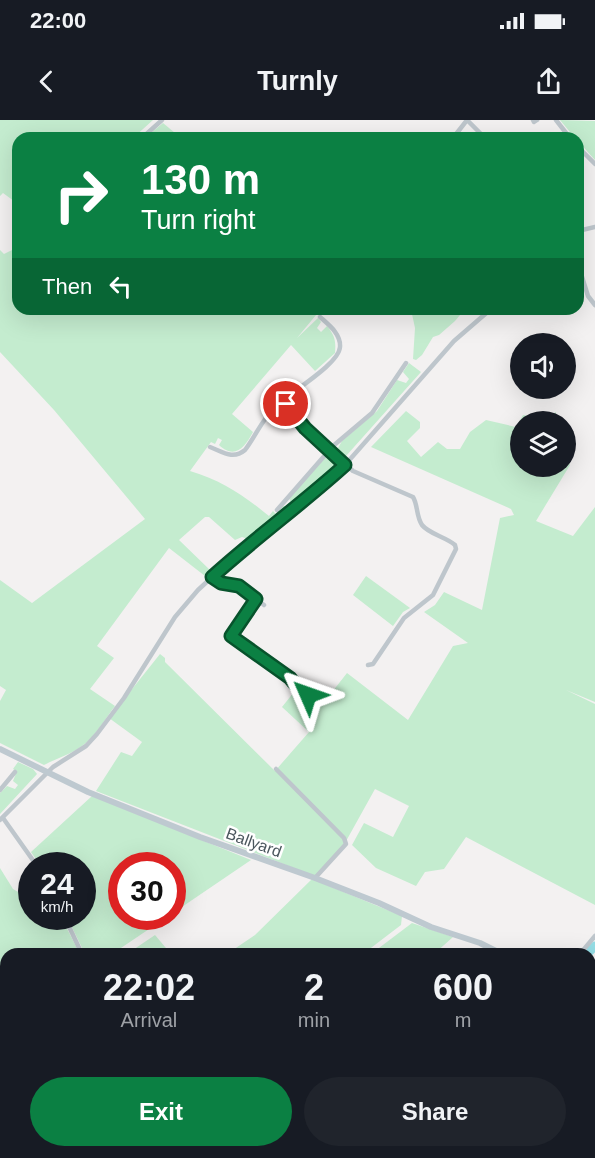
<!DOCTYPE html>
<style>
body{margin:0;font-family:Arial,sans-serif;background:#20242c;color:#f1f3f6;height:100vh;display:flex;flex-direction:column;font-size:22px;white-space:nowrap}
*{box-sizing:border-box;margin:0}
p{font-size:20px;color:#9ea1a6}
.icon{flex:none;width:33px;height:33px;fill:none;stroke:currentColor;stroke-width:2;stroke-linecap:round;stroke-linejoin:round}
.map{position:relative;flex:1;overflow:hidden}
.side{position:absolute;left:0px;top:828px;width:596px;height:210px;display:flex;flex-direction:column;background:#171b24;border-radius:18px 18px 0 0;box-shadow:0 6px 24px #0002}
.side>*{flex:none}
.top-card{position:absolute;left:12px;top:12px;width:572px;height:183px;border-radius:18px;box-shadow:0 6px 24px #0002;background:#0b8043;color:#fff;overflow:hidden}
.buttons{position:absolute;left:510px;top:213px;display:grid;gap:12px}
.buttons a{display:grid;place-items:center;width:66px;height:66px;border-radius:50%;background:#171b24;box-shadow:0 6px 24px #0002;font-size:30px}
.speed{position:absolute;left:18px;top:732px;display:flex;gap:12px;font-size:30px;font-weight:700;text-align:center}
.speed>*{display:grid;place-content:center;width:78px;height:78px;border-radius:50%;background:#171b24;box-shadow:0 6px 24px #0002;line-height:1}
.speed small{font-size:15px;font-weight:400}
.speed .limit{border:9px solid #d22;background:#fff;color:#111}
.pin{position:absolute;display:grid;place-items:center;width:51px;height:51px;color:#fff;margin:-26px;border:3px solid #fff;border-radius:50%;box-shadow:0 2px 6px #0007}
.me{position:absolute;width:66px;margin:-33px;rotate:313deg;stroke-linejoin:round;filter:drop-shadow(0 0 4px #0008)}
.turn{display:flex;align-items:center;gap:21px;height:126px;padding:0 30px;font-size:27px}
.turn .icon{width:78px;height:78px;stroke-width:2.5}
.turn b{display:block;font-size:42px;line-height:51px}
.then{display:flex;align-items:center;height:57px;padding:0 30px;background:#0003;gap:12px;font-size:22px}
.eta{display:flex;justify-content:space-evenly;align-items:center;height:102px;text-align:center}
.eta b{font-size:36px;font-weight:800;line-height:42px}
.button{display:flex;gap:12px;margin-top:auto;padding:12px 30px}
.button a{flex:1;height:69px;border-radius:36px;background:#0b8043;color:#fff;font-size:24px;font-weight:800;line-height:69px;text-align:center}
.button a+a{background:#20242c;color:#f1f3f6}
.status{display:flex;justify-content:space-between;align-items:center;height:42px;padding:0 30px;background:#171b24;direction:ltr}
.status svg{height:16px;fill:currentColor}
header{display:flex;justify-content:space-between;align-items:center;height:78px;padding:0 30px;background:#171b24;font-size:27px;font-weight:800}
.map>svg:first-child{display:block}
.green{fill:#c4eccf}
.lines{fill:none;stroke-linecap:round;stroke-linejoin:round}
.river{stroke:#95dde5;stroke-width:9}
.street{stroke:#bec6cc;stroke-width:4.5}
.secondary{stroke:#bec9d0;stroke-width:6}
.route-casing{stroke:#07532c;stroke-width:15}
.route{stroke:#0b8043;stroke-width:10}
.labels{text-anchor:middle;stroke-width:5;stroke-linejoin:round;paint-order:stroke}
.street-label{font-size:16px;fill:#4a565d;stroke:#fff}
</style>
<div class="status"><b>22:00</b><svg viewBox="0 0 49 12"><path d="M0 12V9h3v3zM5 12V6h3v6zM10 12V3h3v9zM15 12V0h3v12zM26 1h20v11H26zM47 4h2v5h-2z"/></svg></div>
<header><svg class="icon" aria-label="back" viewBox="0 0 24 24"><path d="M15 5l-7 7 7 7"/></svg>Turnly<svg class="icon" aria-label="share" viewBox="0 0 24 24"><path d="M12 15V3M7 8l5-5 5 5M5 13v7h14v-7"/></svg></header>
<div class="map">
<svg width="595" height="1038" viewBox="0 0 595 1038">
<rect width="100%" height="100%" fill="#f3f1f1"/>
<g class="green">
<path d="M 0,0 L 153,0 L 133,18 L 18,18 L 18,84 L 3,73 L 0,76 Z"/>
<path d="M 560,0 L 595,1 L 595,40 L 578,21 L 578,18 L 575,18 Z"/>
<path d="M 163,3 L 181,18 L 145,18 Z"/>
<path d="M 0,130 L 4,134 L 12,130 L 18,134 L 18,189 L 321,189 L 297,218 L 318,198 L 321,202 L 317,208 L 321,212 L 327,206 C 335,216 336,221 335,233 L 315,251 L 291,225 L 232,294 L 253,312 C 245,327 235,340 219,325 L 222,320 L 218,318 L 215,324 L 211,322 L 190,351 C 223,361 243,375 269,396 L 273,391 L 276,394 L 282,386 L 288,386 L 291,383 L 289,378 L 325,338 L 332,339 L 335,342 L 335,345 L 292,384 L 248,419 L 242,417 L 235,420 L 209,397 L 205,397 L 179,420 L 210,450 L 205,456 L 169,428 L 97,526 L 114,538 L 90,569 L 115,586 C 105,599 95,617 82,626 C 70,635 57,638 44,645 L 0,623 L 0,581 L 6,570 L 0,566 L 0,460 L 32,483 L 145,399 L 54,290 L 0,232 Z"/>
<path d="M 414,189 L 465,189 L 455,201 L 439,215 L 433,217 L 422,235 L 416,240 L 413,239 L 415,208 L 412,194 Z"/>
<path d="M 409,243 L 421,252 L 346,336 L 341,334 L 338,328 L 342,321 L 377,291 L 397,260 L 406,263 L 409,259 L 403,252 Z"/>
<path d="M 406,291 L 420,302 L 420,308 L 407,321 L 421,337 L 438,322 L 447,329 L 460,329 L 470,312 L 486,300 L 516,307 L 523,295 L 545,299 L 556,292 L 556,301 L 520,302 L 520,346 L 566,346 L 566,335 L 570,345 L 536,401 L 573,416 L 595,387 L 595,582 L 566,570 L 595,584 L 595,785 L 466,717 L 444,749 L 425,752 L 416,766 L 376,748 L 352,725 L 364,703 L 393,717 L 409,686 L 375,669 L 345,723 L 317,757 L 96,671 L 121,632 L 132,636 L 142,622 L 109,598 L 160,534 L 165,538 L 165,542 L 275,651 L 309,612 L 282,587 L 294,572 L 307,582 L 315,575 L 325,581 L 347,553 L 408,600 L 453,526 L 468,523 L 424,492 L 435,485 L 444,472 L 482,490 L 500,398 L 514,395 L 511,389 L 371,327 Z"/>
<path d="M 366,456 L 410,488 L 403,492 L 393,506 L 353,475 Z"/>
<path d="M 18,642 L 33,649 L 37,654 L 0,694 L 0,673 L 7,666 L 15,669 L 18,665 L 13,661 L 17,651 L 13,649 Z"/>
<path d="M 92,676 L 251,740 L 173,793 L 172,746 L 122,746 L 122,796 L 167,797 L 112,834 L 85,834 L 67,797 L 82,796 L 82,746 L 40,745 L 31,732 Z"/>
<path d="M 0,748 L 13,769 L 25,776 L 31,773 L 32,796 L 61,797 L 80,834 L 6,834 L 6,1032 L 590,1032 L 590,1028 L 595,1019 L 595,1038 L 0,1038 Z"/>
<path d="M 312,759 L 402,796 L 401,805 L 363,834 L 227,834 L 255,815 Z"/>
<path d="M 412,803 L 453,817 L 434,834 L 371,834 Z"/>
<path d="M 155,815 L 171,834 L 127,834 Z"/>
</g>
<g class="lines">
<g class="river">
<path d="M 587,834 L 595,826"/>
<path d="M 305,1038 L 311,1032"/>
</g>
<g class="street">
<path d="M 533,0 L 534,2 L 537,0"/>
<path d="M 556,0 L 570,18"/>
<path d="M 142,18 L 162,0"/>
<path d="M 453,18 L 467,0 L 485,18"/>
<path d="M 578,27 L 595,44"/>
<path d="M 578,111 L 595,107"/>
<path d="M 578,144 L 588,176 L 595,185"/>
<path d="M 282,280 L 305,308 L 353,351 L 413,377 C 418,385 416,396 422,405 C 429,414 446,417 455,425 L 456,429 L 433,475 L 404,498 L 373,544 L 368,545"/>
<path d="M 210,327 C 223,332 233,340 245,330 C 255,317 262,300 274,288 C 287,274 339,245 340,227 C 341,214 329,205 320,197"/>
<path d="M 277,390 L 333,326 L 372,293 L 406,243"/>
<path d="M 212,457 L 221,463 L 239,466 L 256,479 L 231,516 L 290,558 L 295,564 L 308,575"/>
<path d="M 256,479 L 264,485"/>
<path d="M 276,649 L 344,718 L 346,724 L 315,758"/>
<path d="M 0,670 L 15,652"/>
<path d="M 3,698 L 37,746"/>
<path d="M 0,700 L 53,647 L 86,626 L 97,614 L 124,578 L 175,497 L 198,470 L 247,425 L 294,390 L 345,345 L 454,221 L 491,189"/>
<path d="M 64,796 L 82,834"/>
<path d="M 580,834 L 595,816"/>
</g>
<g class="secondary">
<path d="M 0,629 L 88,672 L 200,717 L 315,758 L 379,783 L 431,807 L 480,823 L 502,834"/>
<path d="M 590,885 L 595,888"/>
</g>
</g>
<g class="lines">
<g class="route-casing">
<path id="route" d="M 286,284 L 305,308 L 345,345 C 302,384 255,418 212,457 L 221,463 L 239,466 L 256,479 L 231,516 L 290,558 L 295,564 L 308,575"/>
</g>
<use href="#route" class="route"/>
</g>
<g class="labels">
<g class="street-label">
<text transform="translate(254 722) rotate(20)" y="6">Ballyard</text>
</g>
</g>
</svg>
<div class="buttons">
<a><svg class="icon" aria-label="sound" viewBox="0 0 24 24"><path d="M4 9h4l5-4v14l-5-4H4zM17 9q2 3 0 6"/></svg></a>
<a><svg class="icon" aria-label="layers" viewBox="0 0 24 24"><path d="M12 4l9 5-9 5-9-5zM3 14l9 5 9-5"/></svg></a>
</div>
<div class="speed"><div>24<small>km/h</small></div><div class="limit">30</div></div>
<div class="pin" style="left:286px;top:284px;background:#d93025"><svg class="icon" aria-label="arrive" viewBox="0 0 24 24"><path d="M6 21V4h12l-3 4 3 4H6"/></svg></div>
<svg class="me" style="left:308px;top:575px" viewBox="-20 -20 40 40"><path d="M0-17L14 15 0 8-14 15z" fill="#0b8043" stroke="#fff" stroke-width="4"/></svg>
<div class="top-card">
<div class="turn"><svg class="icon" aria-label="right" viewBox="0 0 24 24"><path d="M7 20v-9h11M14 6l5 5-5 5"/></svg><div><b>130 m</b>Turn right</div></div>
<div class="then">Then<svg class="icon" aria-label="left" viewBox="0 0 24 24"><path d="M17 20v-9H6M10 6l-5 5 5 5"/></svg></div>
</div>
<section class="side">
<div class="eta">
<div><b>22:02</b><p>Arrival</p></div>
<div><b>2</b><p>min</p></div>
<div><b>600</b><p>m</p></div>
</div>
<div class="button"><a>Exit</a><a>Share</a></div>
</section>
</div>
